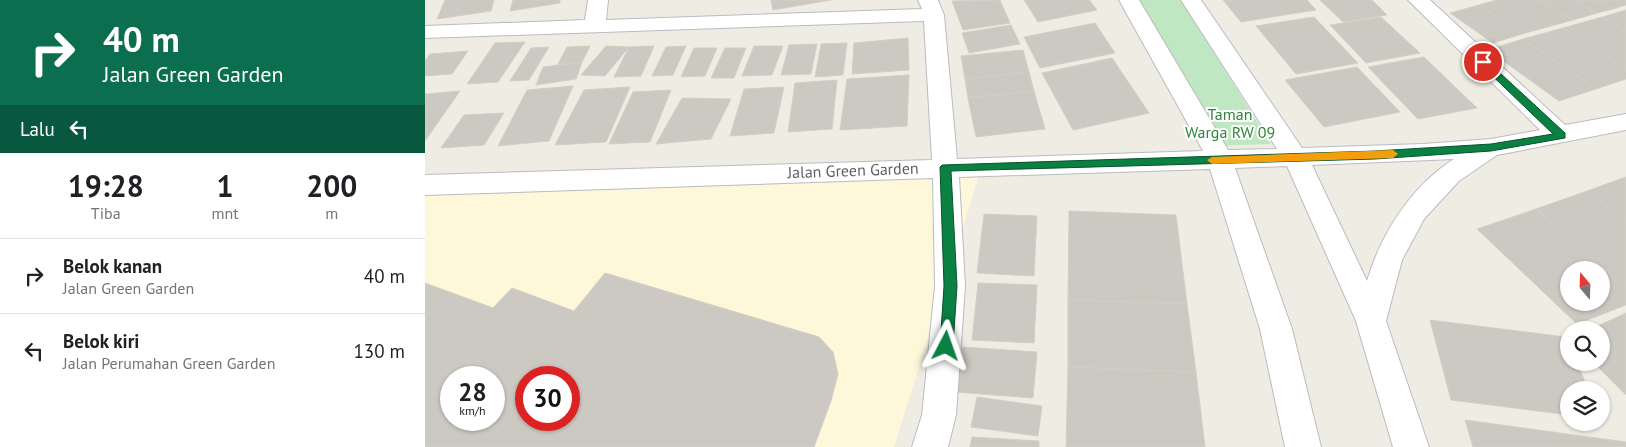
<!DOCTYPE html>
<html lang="id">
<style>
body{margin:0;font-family:"PT Sans",sans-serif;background:#f6f6f6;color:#202124;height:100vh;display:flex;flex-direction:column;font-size:19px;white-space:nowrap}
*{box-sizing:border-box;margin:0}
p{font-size:16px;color:#757577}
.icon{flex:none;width:28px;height:28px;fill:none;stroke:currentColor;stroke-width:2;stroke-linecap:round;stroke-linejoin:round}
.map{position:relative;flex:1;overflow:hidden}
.drawer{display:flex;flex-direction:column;background:#fff;width:425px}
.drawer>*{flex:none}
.top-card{background:#0b6e4f;color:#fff;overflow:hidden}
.needle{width:32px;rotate:341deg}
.tools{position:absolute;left:1135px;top:261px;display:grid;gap:10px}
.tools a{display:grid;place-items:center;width:50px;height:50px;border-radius:50%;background:#fff;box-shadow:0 1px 4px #0004;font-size:25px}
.speed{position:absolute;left:15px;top:366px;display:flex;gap:10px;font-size:25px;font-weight:700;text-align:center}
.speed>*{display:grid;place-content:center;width:65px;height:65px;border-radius:50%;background:#fff;box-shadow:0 1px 4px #0004;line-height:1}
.speed small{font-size:12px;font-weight:400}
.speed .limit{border:8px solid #d22;background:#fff;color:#111}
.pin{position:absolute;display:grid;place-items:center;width:42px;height:42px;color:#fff;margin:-21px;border:2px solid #fff;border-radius:50%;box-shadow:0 1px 5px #0007}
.me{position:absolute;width:55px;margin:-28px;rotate:4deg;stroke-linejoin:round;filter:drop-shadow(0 0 4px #0008)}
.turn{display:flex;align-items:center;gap:18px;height:105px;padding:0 20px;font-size:22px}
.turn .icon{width:65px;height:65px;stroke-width:2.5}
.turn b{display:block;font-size:35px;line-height:42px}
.then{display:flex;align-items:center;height:48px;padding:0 20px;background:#0003;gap:10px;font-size:19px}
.eta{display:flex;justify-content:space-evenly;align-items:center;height:85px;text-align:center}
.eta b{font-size:30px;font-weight:700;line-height:35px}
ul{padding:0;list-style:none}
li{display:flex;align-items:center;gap:15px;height:75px;padding:0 20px;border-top:1px solid #e0e0e0}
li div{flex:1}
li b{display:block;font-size:19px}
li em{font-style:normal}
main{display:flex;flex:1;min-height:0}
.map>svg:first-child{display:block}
.commercial{fill:#fef7d9;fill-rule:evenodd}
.green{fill:#bfe7c1}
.building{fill:#ccc9c3;stroke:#d3cfc2;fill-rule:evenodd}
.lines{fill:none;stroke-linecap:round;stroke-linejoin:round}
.street-casing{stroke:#b9bbc0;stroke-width:2}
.street{fill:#fff;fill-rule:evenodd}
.route{fill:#0b8043;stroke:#07532c}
.slow{fill:#f59e0b}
.labels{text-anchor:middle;stroke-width:4;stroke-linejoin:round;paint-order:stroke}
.park-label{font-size:16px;fill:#33843b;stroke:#fff}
.street-label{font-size:16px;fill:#5c5f64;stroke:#fff}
</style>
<main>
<section class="drawer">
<div class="top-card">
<div class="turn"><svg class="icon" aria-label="right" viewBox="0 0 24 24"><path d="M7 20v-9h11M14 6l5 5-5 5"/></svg><div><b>40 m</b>Jalan Green Garden</div></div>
<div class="then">Lalu<svg class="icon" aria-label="left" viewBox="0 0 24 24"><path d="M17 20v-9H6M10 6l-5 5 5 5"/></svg></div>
</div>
<div class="eta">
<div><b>19:28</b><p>Tiba</p></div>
<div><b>1</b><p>mnt</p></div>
<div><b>200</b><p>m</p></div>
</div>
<ul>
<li><svg class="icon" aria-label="right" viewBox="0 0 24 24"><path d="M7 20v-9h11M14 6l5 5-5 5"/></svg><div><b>Belok kanan</b><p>Jalan Green Garden</p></div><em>40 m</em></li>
<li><svg class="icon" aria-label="left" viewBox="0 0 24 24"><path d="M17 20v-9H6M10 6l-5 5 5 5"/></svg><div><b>Belok kiri</b><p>Jalan Perumahan Green Garden</p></div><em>130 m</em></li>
</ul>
</section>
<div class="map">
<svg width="1201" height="447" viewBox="0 0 1201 447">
<rect width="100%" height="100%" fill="#efede3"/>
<path class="commercial" d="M 558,162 L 469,447 L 0,447 L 0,188 ZM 26,378 L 69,378 L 69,420 L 26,420 ZM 101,378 L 144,378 L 144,420 L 101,420 Z"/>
<path class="green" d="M 711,0 L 756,0 L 846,144 L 792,146 Z"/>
<g class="building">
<path d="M 20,0 L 69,0 L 66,11 L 12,19 Z"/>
<path d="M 88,0 L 135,0 L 135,3 L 85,11 Z"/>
<path d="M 346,0 L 406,0 L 348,10 Z"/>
<path d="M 575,0 L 585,23 L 538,30 L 527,1 Z"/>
<path d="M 599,0 L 664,0 L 672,10 L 613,22 Z"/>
<path d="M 798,0 L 882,0 L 891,10 L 816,22 Z"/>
<path d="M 895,0 L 947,0 L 962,15 L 918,22 Z"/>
<path d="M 1072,0 L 1116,0 L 1148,20 L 1097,34 L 1054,5 Z"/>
<path d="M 1116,0 L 1150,0 L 1172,13 L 1148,20 Z"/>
<path d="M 1150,0 L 1173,0 L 1188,9 L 1172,13 Z"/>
<path d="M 1173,0 L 1201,0 L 1201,5 L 1188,9 Z"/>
<path d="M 1054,5 L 1097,34 L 1068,43 L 1025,13 Z"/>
<path d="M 1201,10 L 1201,32 L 1177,17 Z"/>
<path d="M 889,17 L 933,63 L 871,74 L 831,26 Z"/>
<path d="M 956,17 L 995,53 L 941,63 L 905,25 Z"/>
<path d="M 1177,17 L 1201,32 L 1201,69 L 1138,28 Z"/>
<path d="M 670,23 L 690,53 L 615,68 L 599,37 Z"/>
<path d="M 586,25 L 595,44 L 544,53 L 537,33 Z"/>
<path d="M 1138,28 L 1201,69 L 1201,79 L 1171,89 L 1098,39 Z"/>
<path d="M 483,38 L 484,70 L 427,74 L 429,43 Z"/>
<path d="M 1098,39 L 1171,89 L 1134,101 L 1063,50 Z"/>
<path d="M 100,42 L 73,82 L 42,84 L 70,43 Z"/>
<path d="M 422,43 L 418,75 L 390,77 L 396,44 Z"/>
<path d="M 392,44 L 386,74 L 356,75 L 364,45 Z"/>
<path d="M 165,46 L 157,62 L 133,64 L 142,47 Z"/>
<path d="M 181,46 L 204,47 L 180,76 L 156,75 Z"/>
<path d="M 229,46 L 216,76 L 189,77 L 204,47 Z"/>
<path d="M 261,46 L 248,75 L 227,76 L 241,47 Z"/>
<path d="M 329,46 L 358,46 L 347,75 L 317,76 Z"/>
<path d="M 124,47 L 104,80 L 85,81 L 106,48 Z"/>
<path d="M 269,48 L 292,48 L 280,76 L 256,77 Z"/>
<path d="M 300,48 L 321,48 L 309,78 L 286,78 Z"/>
<path d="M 598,50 L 604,72 L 540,79 L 536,56 Z"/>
<path d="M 43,51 L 27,74 L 0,76 L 0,61 L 5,54 Z"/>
<path d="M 999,57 L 1052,108 L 993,119 L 943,67 Z"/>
<path d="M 687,58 L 724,113 L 648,130 L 617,73 Z"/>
<path d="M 157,62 L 151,79 L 111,85 L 118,67 Z"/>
<path d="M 932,67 L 975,112 L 899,127 L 860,80 Z"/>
<path d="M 604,72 L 609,91 L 543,98 L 540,79 Z"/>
<path d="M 484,75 L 482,126 L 415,130 L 422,79 Z"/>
<path d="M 412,80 L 407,129 L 363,132 L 370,83 Z"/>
<path d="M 148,86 L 124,141 L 73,146 L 102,90 Z"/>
<path d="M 205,87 L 181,142 L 130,145 L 159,90 Z"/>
<path d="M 359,87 L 349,133 L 305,136 L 319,89 Z"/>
<path d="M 246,90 L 225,142 L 184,144 L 208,92 Z"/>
<path d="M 35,91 L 0,141 L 0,94 Z"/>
<path d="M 609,91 L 620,129 L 551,137 L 543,98 Z"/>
<path d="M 257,98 L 306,99 L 286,139 L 231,144 Z"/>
<path d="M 79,113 L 59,145 L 16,148 L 39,115 Z"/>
<path d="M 1201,177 L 1201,222 L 1162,191 Z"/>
<path d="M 1162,191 L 1201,222 L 1201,288 L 1111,209 Z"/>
<path d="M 1111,209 L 1201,288 L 1201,305 L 1152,324 L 1052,229 ZM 1144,270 L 1176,270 L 1176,302 L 1144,302 Z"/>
<path d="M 644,211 L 751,215 L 762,304 L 643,300 Z"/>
<path d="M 559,214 L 612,216 L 609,276 L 552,273 Z"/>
<path d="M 180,273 L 394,337 L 408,352 L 413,374 L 406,401 L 389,447 L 0,447 L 0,283 L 68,308 L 87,288 L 149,311 ZM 26,378 L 69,378 L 69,420 L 26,420 ZM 101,378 L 144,378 L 144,420 L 101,420 Z"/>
<path d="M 553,283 L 612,285 L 609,343 L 547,340 Z"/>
<path d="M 643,300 L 762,304 L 771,372 L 643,367 Z"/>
<path d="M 1201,313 L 1201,395 L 1168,362 L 1176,362 L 1176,330 L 1164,330 Z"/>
<path d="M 1005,320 L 1141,337 L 1144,343 L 1144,362 L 1152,362 L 1163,390 L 1144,390 L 1144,415 L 1026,400 Z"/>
<path d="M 538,347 L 612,352 L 608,398 L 530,392 Z"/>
<path d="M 643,367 L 771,372 L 780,447 L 641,447 Z"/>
<path d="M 552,397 L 617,406 L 613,436 L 546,427 Z"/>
<path d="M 1040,420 L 1201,442 L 1201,447 L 1048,447 Z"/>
<path d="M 547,437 L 614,441 L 614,447 L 545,447 Z"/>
</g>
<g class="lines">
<g class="street-casing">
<path id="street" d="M 163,0 L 183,0 L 181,20 L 497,9 L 493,0 L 513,0 L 519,15 L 532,159 L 778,151 L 694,0 L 714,0 L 803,150 L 852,149 L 756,0 L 776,0 L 877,148 L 998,144 L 1066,139 L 1115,130 L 983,0 L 1005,0 L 1140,125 L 1201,114 L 1201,130 L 1072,155 L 1034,181 L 999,219 L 977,260 L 961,321 L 1004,447 L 968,447 L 931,321 L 862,166 L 810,168 L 867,329 L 896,447 L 860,447 L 835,329 L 785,169 L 534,177 L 540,286 L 531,415 L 523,447 L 487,447 L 497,415 L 510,286 L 508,178 L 0,195 L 0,175 L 507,160 L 499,21 L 0,38 L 0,26 L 160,20 ZM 1029,159 C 986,186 956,234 942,281 L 887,165 Z"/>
</g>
<use href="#street" class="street"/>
</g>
<path class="route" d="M 1058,59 L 1061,60 L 1140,133 L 1140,138 L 1066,151 L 950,159 L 526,171 L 532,286 L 528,346 L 526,350 L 521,352 L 517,350 L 515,346 L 519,286 L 515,167 L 517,165 L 950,151 L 1066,144 L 1128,134 L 1055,64 L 1055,60 Z"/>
<path class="slow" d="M 968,150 L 973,154 L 968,158 L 787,164 L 782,160 L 787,157 Z"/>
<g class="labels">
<g class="park-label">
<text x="805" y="120">Taman<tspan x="805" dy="18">Warga RW 09</tspan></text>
</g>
<g class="street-label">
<text transform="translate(428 170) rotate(-2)" y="6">Jalan Green Garden</text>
</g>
</g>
</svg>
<div class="tools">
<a><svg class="needle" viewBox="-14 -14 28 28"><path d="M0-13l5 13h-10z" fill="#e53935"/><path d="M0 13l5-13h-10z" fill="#757577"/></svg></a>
<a><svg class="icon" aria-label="search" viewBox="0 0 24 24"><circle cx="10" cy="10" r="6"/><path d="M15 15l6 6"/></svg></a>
<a><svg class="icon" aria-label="layers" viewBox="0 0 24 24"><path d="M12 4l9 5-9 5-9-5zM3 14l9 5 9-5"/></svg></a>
</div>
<div class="speed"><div>28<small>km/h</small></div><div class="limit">30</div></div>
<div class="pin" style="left:1058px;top:62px;background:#d93025"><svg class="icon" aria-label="arrive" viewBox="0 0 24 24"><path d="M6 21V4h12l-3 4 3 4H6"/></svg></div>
<svg class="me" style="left:521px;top:346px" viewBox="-20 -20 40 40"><path d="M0-17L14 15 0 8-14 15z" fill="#0b8043" stroke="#fff" stroke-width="4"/></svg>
</div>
</main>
